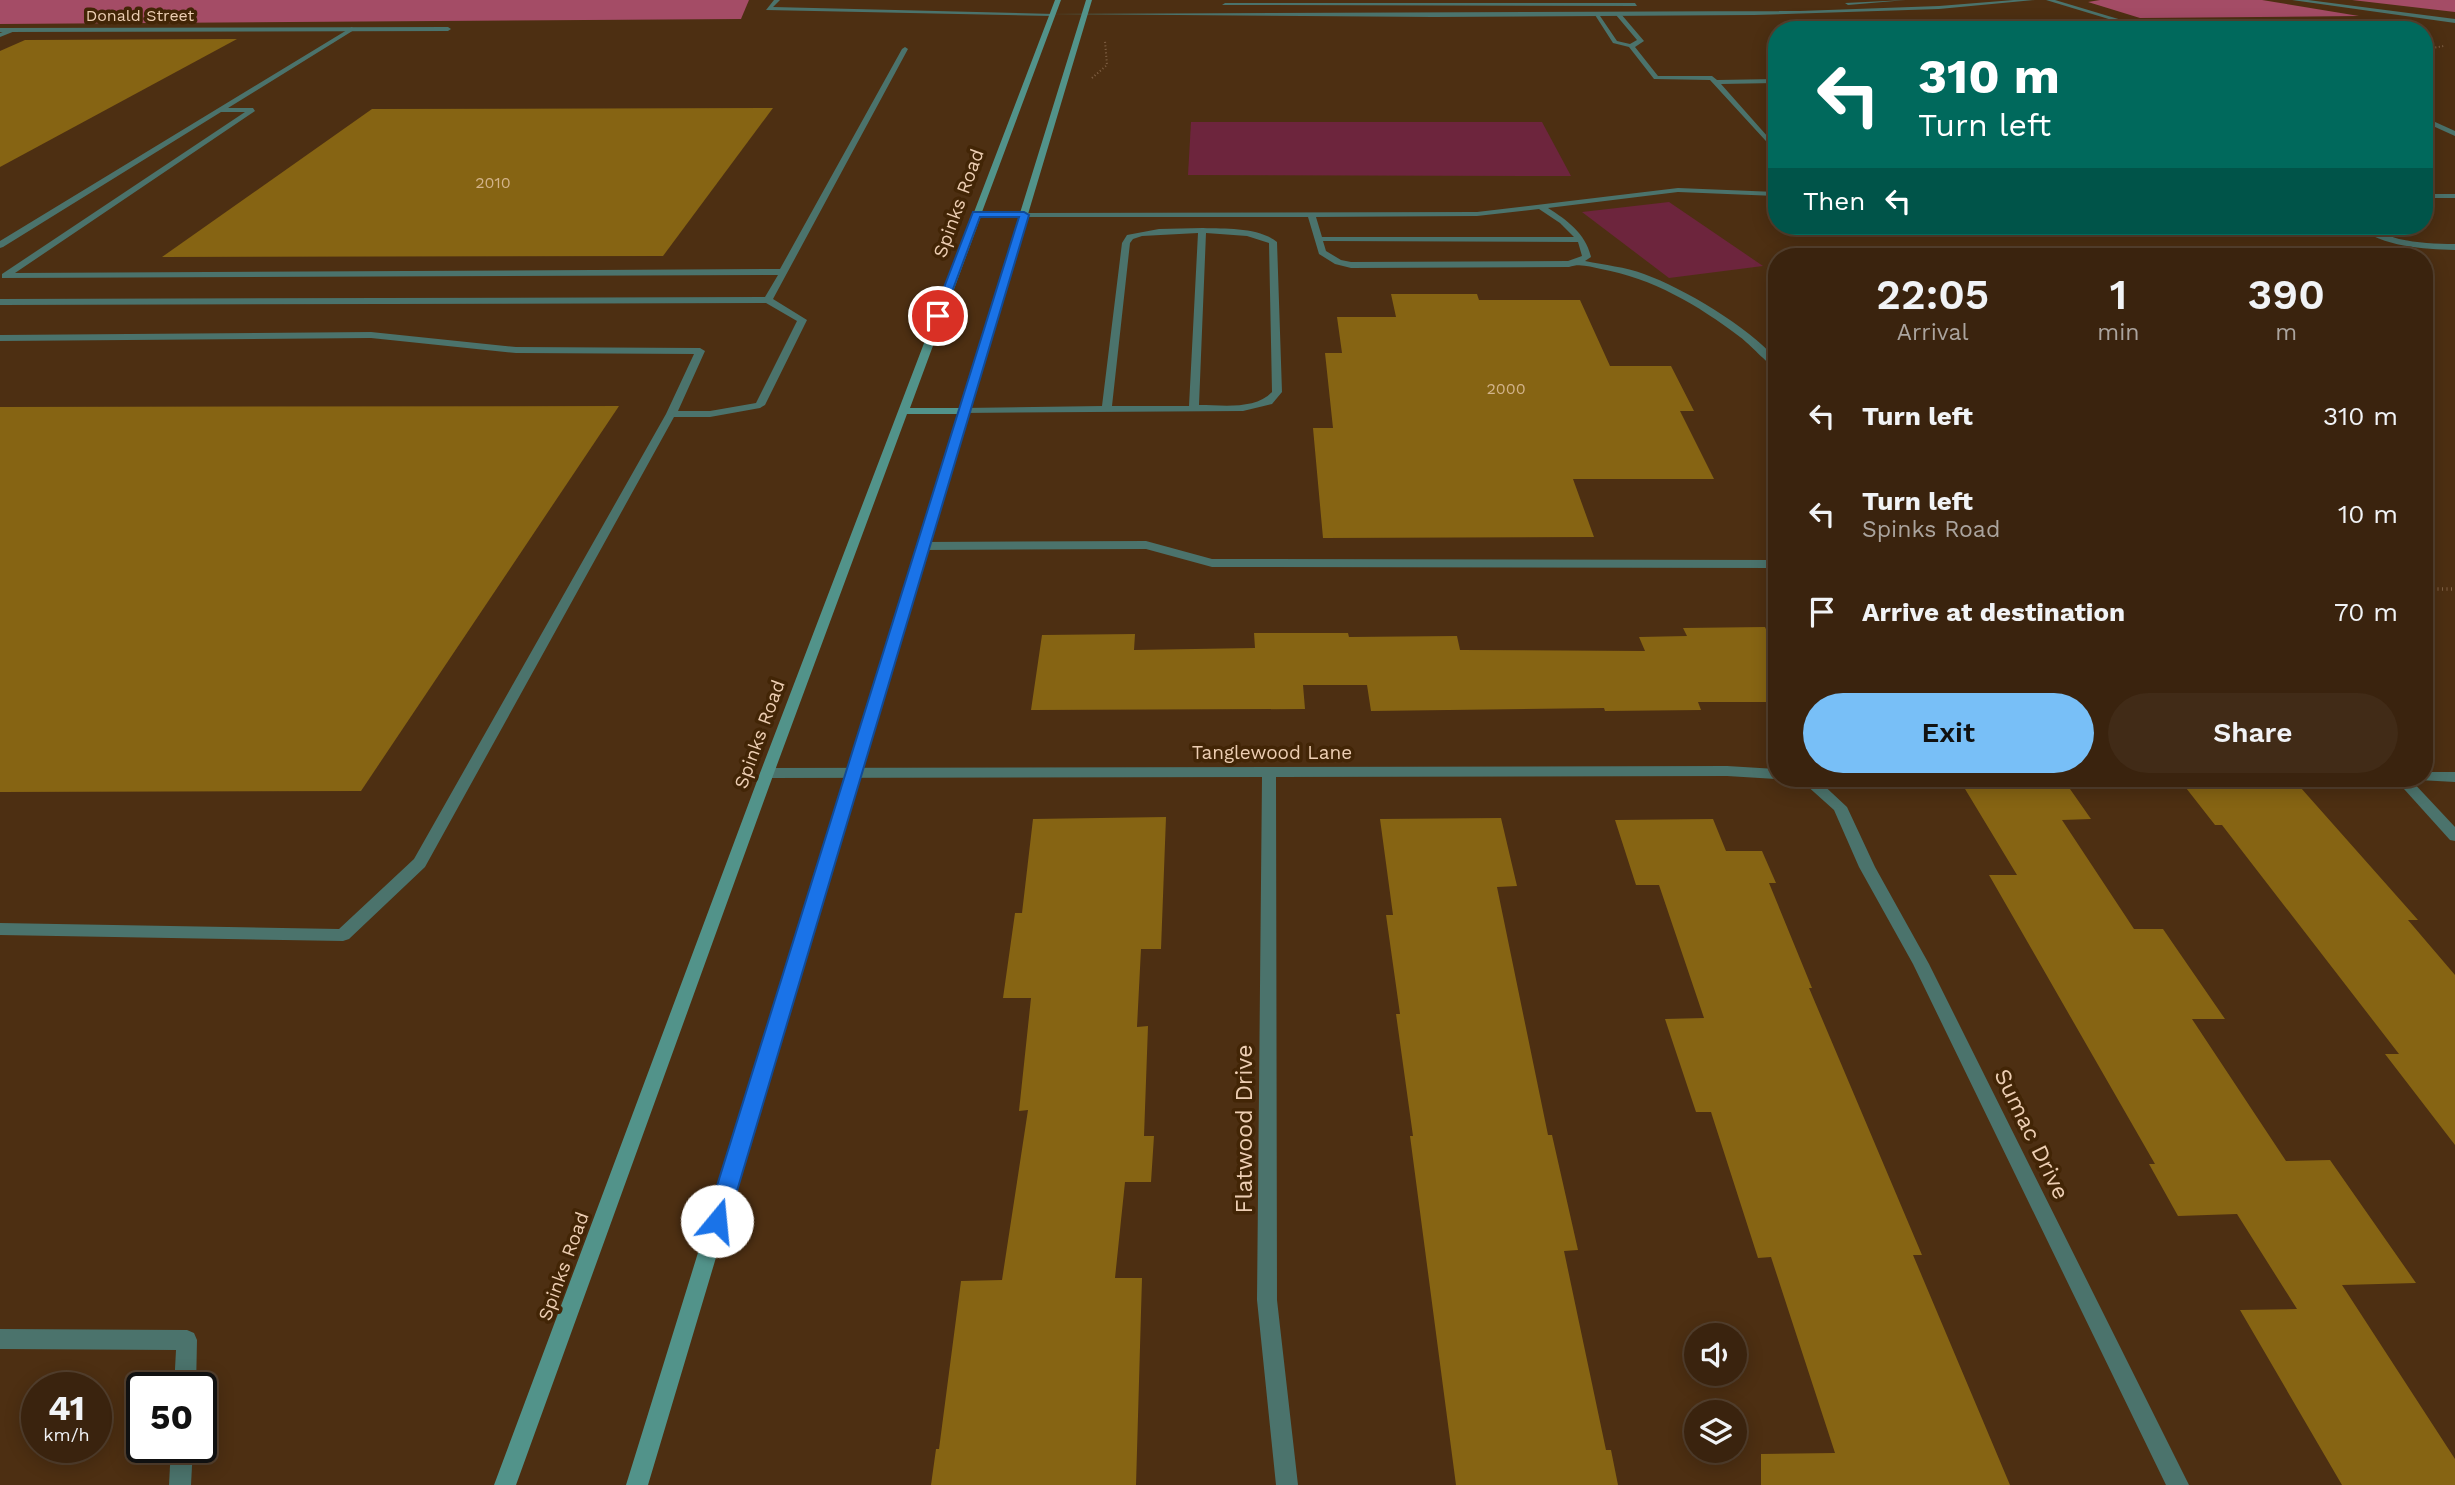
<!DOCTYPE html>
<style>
body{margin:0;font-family:"Work Sans",sans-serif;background:#412b17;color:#f1f3f6;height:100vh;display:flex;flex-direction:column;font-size:26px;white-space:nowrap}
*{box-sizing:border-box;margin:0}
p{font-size:23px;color:#aba49e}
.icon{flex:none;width:38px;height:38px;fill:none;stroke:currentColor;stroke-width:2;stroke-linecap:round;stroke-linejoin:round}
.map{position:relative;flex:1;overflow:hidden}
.side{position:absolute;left:1768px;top:248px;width:665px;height:539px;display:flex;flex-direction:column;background:#3a230e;border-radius:28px;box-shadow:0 4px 18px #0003,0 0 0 2px #54402e}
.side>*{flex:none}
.hud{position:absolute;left:1768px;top:21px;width:665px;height:214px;border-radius:28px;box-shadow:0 4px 18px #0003,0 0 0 2px #54402e;background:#00695c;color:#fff;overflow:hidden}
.fabs{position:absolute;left:1684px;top:1323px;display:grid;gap:14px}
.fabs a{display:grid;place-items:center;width:63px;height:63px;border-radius:50%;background:#3a230e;box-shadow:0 4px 18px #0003,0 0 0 2px #54402e;font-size:35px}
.speed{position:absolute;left:21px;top:1372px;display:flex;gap:14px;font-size:35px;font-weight:700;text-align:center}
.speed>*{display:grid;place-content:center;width:91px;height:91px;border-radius:50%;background:#3a230e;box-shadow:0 4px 18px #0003,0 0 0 2px #54402e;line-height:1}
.speed small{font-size:18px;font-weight:400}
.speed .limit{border:4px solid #111;border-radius:10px;background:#fff;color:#111}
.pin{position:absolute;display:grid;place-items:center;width:60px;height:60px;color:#fff;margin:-30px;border:4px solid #fff;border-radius:50%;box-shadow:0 2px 7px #0007}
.me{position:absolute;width:77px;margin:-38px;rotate:17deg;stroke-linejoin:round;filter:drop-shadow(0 0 5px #0008)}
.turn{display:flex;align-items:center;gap:24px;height:147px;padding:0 35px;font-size:32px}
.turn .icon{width:91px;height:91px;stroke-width:2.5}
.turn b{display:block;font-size:49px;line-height:60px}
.then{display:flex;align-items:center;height:66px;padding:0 35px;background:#0003;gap:14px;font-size:26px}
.eta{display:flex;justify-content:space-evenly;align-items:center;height:119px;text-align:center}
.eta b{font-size:42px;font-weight:600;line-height:49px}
.button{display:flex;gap:14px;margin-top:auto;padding:14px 35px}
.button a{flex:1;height:80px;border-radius:42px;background:#78bff7;color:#111;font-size:28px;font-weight:600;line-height:80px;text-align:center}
.button a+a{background:#412b17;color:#f1f3f6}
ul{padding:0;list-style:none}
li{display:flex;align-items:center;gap:21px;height:98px;padding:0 35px}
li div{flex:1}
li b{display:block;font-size:26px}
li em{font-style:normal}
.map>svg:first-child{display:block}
.green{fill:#6d253d}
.forest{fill:#a44c66}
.building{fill:#866413}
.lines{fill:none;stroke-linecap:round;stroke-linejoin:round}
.path-far1{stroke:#806145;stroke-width:2;stroke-dasharray:1 2.5;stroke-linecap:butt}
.path{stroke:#806145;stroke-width:3.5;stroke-dasharray:1 3.5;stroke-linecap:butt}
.lane{fill:#4b736c;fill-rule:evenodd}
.street{fill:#4b736c;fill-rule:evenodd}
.secondary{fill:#52938a;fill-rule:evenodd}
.route{fill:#1a73e8;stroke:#114b97;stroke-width:2}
.labels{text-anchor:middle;stroke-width:7;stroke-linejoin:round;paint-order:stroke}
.far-street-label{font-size:16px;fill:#edceb3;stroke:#422506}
.number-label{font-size:16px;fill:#d3b48b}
.street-label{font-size:19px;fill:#edceb3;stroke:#422506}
.near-street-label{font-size:23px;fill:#edceb3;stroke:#422506}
</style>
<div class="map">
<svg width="2455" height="1485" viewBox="0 0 2455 1485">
<rect width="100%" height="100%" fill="#4d2f12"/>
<g class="green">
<path d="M 1191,122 L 1542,122 L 1571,176 L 1188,175 Z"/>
<path d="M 1669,202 L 1763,266 L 1669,278 L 1582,212 Z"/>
</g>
<g class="forest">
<path d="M 0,0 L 749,0 L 741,19 L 0,24 Z"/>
<path d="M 2100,0 L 2262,0 L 2359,16 L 2140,18 L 2088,2 Z"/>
<path d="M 2352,0 L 2455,0 L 2455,12 Z"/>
</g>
<g class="building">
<path d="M 237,39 L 0,167 L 0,51 L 25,40 Z"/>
<path d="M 773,108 L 663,256 L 162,257 L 372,109 Z"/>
<path d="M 1391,294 L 1477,294 L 1479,300 L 1580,300 L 1610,366 L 1671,366 L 1694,411 L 1680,411 L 1714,479 L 1573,479 L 1594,537 L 1323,538 L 1313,428 L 1333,428 L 1325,353 L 1342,353 L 1337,317 L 1396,317 Z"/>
<path d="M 619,406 L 361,791 L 0,792 L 0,407 Z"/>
<path d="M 1765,627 L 1776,650 L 1776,702 L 1698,702 L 1701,710 L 1605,711 L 1604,708 L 1371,711 L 1367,685 L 1303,685 L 1305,709 L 1031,710 L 1042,635 L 1135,634 L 1134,650 L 1255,648 L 1254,633 L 1348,633 L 1349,637 L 1457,636 L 1460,650 L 1645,651 L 1639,637 L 1687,636 L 1683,628 Z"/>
<path d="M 1959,779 L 2063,779 L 2091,819 L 2062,820 L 2134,929 L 2163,929 L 2225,1019 L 2192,1019 L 2286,1161 L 2330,1160 L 2416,1283 L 2342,1285 L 2455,1459 L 2455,1485 L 2342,1485 L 2240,1310 L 2297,1309 L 2237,1214 L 2178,1216 L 2149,1164 L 2155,1164 L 1989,875 L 2017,875 Z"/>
<path d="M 2179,779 L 2293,779 L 2418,920 L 2408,920 L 2455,975 L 2455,1145 L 2385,1054 L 2399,1054 L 2222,825 L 2215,825 Z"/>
<path d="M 1166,817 L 1161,949 L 1141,949 L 1137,1027 L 1148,1026 L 1144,1136 L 1154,1136 L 1151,1182 L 1125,1182 L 1115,1278 L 1142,1278 L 1136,1485 L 931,1485 L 936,1449 L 939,1449 L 961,1281 L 1002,1280 L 1028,1110 L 1019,1111 L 1031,998 L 1003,998 L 1015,913 L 1022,913 L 1033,819 Z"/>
<path d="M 1501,818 L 1517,886 L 1497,887 L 1548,1135 L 1552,1135 L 1578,1250 L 1564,1251 L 1606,1450 L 1611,1450 L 1618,1485 L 1456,1485 L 1410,1136 L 1413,1136 L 1396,1014 L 1400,1014 L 1386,915 L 1393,915 L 1380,819 Z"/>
<path d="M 1713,819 L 1726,851 L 1762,851 L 1776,883 L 1769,883 L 1812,988 L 1809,988 L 1922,1255 L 1913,1255 L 2010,1485 L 1761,1485 L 1761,1454 L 1835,1453 L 1771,1257 L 1758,1258 L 1711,1112 L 1696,1112 L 1665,1019 L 1704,1018 L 1659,885 L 1636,885 L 1615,820 Z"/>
</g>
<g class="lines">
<g class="path-far1">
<path d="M 2424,55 L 2432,48 L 2444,46"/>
<path d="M 1092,78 L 1107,65 L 1105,41"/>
</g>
<path class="path" d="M 2424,589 L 2455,589"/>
<g class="lane">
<path d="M 774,0 L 780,0 L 773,7 L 1055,14 L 1052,16 L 766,10 Z"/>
<path d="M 2046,0 L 2055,0 L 2155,30 L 2145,30 Z"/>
<path d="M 1598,13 L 1617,41 L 1630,44 L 1637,40 L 1616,15 L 1621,14 L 1644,41 L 1635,47 L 1658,76 L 1712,76 L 1717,80 L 1776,79 L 1776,83 L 1721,84 L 1776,146 L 1776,152 L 1710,80 L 1654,79 L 1629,47 L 1613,43 L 1595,15 Z"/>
<path d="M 352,27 L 354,30 L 228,108 L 253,108 L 255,111 L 15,273 L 780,269 L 902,49 L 905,47 L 908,49 L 773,299 L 807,320 L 765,405 L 760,408 L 710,417 L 674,417 L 425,867 L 349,939 L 343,941 L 0,935 L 0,923 L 339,929 L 414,859 L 666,414 L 694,354 L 516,353 L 371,338 L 0,341 L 0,335 L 371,332 L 516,347 L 700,348 L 705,351 L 678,411 L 710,411 L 756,403 L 797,321 L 766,303 L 0,305 L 0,299 L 765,297 L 778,275 L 2,278 L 2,274 L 245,112 L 221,112 L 3,247 L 0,248 L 0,241 Z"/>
<path d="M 13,28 L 15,31 L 0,37 L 0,33 Z"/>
<path d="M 2424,117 L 2455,131 L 2455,136 L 2424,122 Z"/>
<path d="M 1678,188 L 1776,192 L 1776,196 L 1678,192 L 1548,208 C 1567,220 1586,234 1591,257 L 1585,261 C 1605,265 1625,267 1644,274 C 1683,288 1749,327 1776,359 L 1776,368 C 1766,363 1751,345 1740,337 C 1698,305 1652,278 1601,269 C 1590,267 1580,263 1569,267 L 1351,268 L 1335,264 L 1319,254 L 1308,217 L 1024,217 L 1020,215 L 1024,213 L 1477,212 ZM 1539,209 L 1560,223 L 1574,237 L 1322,237 L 1316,217 L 1477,216 ZM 1323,241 L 1578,242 L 1582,256 L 1568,261 L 1351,262 L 1341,260 L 1326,251 Z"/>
<rect x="2424" y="194" width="31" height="4"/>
<path d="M 2357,226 C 2371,225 2385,235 2399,239 C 2417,243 2436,244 2455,244 L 2455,250 C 2423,249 2383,247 2357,226 Z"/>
<path d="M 1203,228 C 1227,229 1258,227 1277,242 L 1282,392 L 1272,404 L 1243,411 L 960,413 L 959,411 L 964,408 L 1102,406 L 1122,243 L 1127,235 L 1159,229 ZM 1198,233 L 1189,406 L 1112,406 L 1130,243 L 1133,239 L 1142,236 ZM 1206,233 L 1247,236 L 1269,243 L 1272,392 C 1255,410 1223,405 1199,405 Z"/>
<path d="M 1146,541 L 1212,559 L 1776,560 L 1776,568 L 1212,567 L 1146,549 L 923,550 L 917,546 L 923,542 Z"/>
<path d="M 0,1329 L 187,1330 L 194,1333 L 197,1340 L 196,1388 L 174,1388 L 176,1350 L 0,1349 Z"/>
<path d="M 171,1447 L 193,1447 L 191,1485 L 169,1485 Z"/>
</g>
<g class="street">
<path d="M 1906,0 L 1848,5 L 1845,3 Z"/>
<path d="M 2014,0 L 2035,0 L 1939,9 L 1754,15 L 1433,17 L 1049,14 L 1800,11 L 1939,6 Z"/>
<path d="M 2292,0 L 2308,0 L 2455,19 L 2455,23 Z"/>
<path d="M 1635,3 L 1637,6 L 1222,5 L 1225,3 Z"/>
<path d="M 0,28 L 448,27 L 451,29 L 448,31 L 0,32 Z"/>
<path d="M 1727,766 L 1776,769 L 1776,779 L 1727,776 L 1276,777 L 1277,1300 L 1298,1485 L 1276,1485 L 1257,1300 L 1262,777 L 767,778 L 760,773 L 767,768 Z"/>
<path d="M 2424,772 L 2455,772 L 2455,782 L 2419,780 L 2418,779 L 2424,779 Z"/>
<path d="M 1793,779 L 1817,779 L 1847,807 L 1875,867 L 1929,964 L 2189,1485 L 2166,1485 L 1913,964 L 1859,867 L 1834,810 L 1805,784 L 1795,782 Z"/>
<path d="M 2395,779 L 2410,779 L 2455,827 L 2455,841 L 2450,840 Z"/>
</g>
<path class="secondary" d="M 1055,0 L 1061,0 L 982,212 L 1020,213 L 1086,0 L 1092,0 L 648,1485 L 626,1485 L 958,414 L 907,414 L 774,773 L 516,1485 L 494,1485 L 760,773 ZM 981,216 L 1019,217 L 960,408 L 910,408 Z"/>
</g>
<path class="route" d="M 973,212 L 1024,212 L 1029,215 L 728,1221 L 725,1228 L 717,1231 L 709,1228 L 706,1221 L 1019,217 L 980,217 L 943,316 L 934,318 L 933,316 Z"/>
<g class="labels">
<g class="far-street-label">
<text x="140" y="21">Donald Street</text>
</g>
<g class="number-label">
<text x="493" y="188">2010</text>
<text x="1506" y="394">2000</text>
</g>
<g class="street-label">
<text transform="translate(958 203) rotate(-70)" y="7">Spinks Road</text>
<text transform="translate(759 734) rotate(-70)" y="7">Spinks Road</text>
<text x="1272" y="759">Tanglewood Lane</text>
<text transform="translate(563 1266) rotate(-70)" y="7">Spinks Road</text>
</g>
<g class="near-street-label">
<text transform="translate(1244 1129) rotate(-90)" y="8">Flatwood Drive</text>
<text transform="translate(2032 1134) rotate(64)" y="8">Sumac Drive</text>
</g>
</g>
</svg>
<div class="fabs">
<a><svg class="icon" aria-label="sound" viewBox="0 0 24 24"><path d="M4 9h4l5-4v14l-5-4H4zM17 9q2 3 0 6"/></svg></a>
<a><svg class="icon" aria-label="layers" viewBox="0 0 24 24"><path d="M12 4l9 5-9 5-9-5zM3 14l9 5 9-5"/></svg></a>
</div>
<div class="speed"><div>41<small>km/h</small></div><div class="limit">50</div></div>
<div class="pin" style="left:938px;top:316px;background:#d93025"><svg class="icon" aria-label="arrive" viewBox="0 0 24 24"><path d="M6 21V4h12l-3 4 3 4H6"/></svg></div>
<svg class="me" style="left:717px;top:1221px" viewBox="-20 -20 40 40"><circle r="19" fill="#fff"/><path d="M0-13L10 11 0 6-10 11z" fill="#1a73e8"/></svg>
<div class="hud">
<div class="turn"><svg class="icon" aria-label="left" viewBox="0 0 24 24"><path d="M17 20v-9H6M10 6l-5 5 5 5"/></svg><div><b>310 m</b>Turn left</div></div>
<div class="then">Then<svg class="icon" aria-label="left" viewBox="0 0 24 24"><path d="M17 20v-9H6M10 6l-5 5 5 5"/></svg></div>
</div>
<section class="side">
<div class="eta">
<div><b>22:05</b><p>Arrival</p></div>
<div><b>1</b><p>min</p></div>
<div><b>390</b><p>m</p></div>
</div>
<ul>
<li><svg class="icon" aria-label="left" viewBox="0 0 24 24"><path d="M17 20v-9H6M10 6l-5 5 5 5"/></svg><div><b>Turn left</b></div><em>310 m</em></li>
<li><svg class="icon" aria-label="left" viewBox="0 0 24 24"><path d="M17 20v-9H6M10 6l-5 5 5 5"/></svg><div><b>Turn left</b><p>Spinks Road</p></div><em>10 m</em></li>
<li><svg class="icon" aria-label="arrive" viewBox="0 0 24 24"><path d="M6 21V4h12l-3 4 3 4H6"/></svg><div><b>Arrive at destination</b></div><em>70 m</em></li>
</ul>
<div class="button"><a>Exit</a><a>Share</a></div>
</section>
</div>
